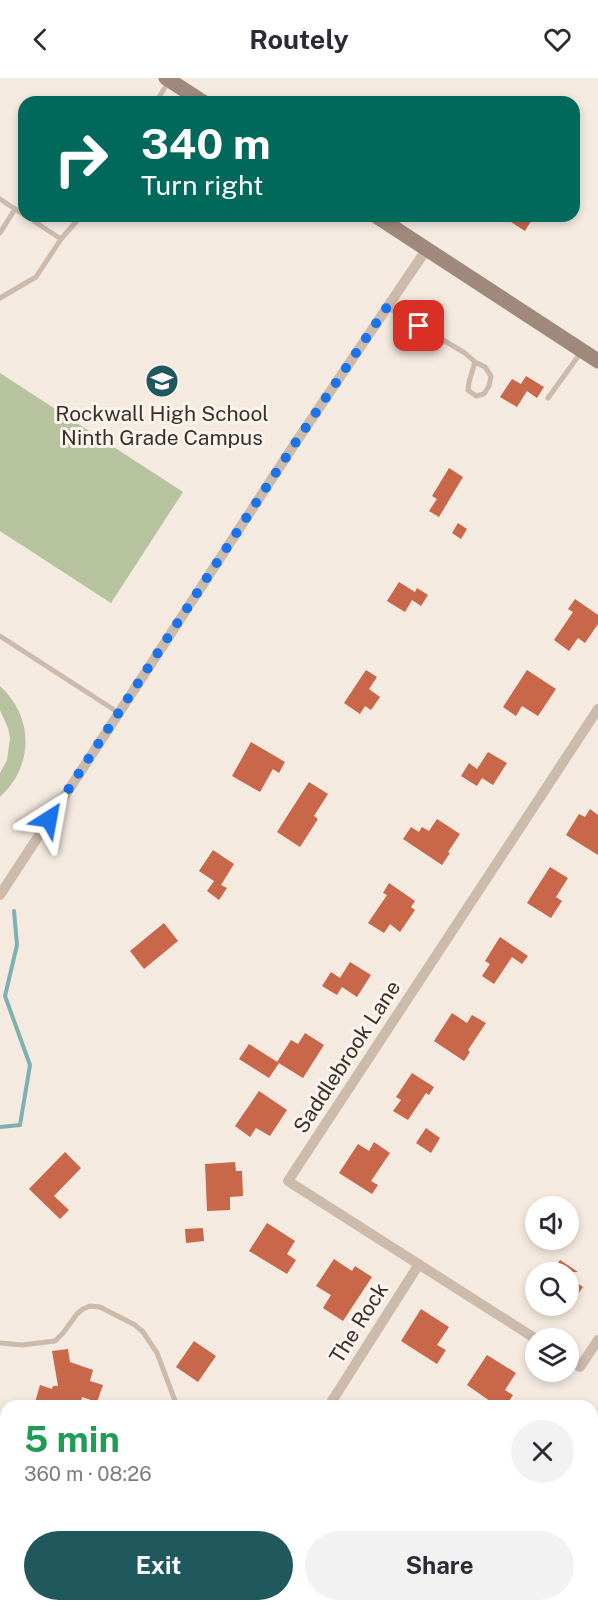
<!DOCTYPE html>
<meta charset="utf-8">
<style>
body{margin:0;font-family:"Public Sans",sans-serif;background:#f2f2f3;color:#2b2b33;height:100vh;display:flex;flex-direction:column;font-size:22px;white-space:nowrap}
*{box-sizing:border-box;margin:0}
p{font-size:20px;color:#7c7c81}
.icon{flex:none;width:33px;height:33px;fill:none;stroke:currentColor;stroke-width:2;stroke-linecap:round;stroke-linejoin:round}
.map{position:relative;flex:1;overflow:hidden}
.drawer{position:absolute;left:0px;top:1322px;width:598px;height:212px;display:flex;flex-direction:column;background:#fff;border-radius:18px 18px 0 0;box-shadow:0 3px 9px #0003}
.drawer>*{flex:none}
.banner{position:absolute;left:18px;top:18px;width:562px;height:126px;border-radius:18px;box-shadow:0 3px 9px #0003;background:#00695c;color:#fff;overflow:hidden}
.buttons{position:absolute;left:525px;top:1118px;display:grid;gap:12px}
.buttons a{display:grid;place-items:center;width:54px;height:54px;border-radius:50%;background:#fff;box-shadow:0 3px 9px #0003;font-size:30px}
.pin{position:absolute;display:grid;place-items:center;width:51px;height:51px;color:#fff;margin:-26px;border-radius:12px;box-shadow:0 3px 9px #0006}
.me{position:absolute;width:66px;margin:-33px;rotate:34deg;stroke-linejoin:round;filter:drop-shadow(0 0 4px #0008)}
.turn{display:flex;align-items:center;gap:21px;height:126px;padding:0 24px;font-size:27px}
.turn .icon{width:78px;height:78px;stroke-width:2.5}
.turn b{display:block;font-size:42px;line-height:51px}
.round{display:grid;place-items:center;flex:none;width:63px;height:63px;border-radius:32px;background:#f2f2f3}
.headline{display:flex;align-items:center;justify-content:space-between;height:102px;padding:0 24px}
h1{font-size:36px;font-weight:700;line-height:45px;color:#1e9e55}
.primary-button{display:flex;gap:12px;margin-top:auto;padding:12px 24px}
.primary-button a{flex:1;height:69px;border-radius:36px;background:#1f595d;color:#fff;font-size:24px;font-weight:700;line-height:69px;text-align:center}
.primary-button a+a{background:#f2f2f3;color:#2b2b33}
header{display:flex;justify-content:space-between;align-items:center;height:78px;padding:0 24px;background:#fff;font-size:27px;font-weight:700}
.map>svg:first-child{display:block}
.green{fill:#b7c39f}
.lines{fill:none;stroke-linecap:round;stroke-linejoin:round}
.stream{stroke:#7eb0b1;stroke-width:4}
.building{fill:#c8674a}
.lane{stroke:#ccbaab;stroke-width:5}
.street{stroke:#ccbaab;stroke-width:10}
.secondary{stroke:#a0897c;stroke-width:15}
.route{stroke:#1a73e8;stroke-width:10;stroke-dasharray:0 18}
.labels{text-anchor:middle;stroke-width:6;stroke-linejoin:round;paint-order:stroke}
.poi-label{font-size:21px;fill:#3a2f2a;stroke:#fbf4ed}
.street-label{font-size:21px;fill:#3a2f2a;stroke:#fbf4ed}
</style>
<header><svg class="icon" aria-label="back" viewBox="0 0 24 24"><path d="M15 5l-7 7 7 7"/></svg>Routely<svg class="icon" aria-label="heart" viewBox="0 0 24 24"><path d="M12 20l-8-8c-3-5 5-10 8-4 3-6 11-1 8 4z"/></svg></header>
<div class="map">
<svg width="598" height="1532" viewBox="0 0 598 1532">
<rect width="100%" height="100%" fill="#f4eae0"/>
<g class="green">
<path d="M 0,295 L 183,414 L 111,525 L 0,453 Z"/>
<path d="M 0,608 C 34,639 34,688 0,719 L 0,695 L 7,682 L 10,660 L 8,650 L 0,632 Z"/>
</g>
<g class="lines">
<path class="stream" d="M 0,1049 L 20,1047 L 30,987 L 5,918 L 17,867 L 14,833"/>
</g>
<g class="building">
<path d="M 502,138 L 534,138 L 525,153 Z"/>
<path d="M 526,298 L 544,309 L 537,320 L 527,313 L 517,329 L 500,319 L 512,301 L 521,306 Z"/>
<path d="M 449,390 L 463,399 L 439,439 L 429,433 L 437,421 L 432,418 Z"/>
<path d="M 458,445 L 467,451 L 461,461 L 452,455 Z"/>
<path d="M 399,504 L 415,514 L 417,510 L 428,517 L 421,528 L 412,522 L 405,534 L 387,523 Z"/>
<path d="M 575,521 L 598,537 L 598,546 L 585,565 L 578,560 L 569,573 L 554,562 L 573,534 L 568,531 Z"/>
<path d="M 366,592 L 377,599 L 369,611 L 380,619 L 371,632 L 365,628 L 360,636 L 344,625 Z"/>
<path d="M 527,592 L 556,611 L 538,638 L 522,628 L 516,638 L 503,629 Z"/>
<path d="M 251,664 L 285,684 L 279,695 L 273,691 L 260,714 L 232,698 Z"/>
<path d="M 488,674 L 507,685 L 493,707 L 482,700 L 477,708 L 461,698 L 469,685 L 477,691 Z"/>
<path d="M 309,704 L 328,716 L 314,738 L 318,741 L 300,769 L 277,754 Z"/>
<path d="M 590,731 L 598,737 L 598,777 L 566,757 L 579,736 L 585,739 Z"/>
<path d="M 437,741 L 460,756 L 448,774 L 450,775 L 442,787 L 403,761 L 411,749 L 419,754 L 422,749 L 429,753 Z"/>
<path d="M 213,772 L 234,786 L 221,807 L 227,810 L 219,822 L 207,813 L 214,803 L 199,793 Z"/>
<path d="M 550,789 L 568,800 L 556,819 L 562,823 L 551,840 L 527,825 Z"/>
<path d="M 389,805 L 415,823 L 411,829 L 415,832 L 400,854 L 390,846 L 384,855 L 368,845 L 387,817 L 383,815 Z"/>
<path d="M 164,845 L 178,863 L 144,891 L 130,873 Z"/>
<path d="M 500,859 L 528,878 L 522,886 L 512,879 L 494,906 L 482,898 L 490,886 L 485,883 Z"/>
<path d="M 350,884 L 371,897 L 357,919 L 342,909 L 337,917 L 322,908 L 331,894 L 340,900 Z"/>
<path d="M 452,935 L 467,945 L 472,937 L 486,945 L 468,972 L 470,974 L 464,983 L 434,963 Z"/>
<path d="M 305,955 L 324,967 L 303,1000 L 277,984 L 291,962 L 298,966 Z"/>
<path d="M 249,966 L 279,985 L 269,1000 L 239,981 Z"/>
<path d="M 412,995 L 434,1009 L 429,1017 L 426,1015 L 408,1042 L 393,1033 L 401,1022 L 396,1019 Z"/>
<path d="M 259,1013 L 287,1032 L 270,1058 L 256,1050 L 250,1059 L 235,1048 Z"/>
<path d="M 426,1050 L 440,1060 L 431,1075 L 416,1065 Z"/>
<path d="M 374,1064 L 390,1075 L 371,1103 L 378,1107 L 372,1116 L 339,1095 L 358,1066 L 369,1073 Z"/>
<path d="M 65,1074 L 81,1090 L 54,1118 L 69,1132 L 60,1141 L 29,1111 Z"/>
<path d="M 235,1084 L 236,1093 L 242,1093 L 243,1118 L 230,1119 L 230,1132 L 207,1133 L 205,1086 Z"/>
<path d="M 267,1145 L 295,1163 L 287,1176 L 296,1182 L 287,1196 L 249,1173 Z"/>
<path d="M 203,1150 L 204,1163 L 186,1165 L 185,1151 Z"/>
<path d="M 334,1181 L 352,1193 L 355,1188 L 372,1199 L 343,1243 L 323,1230 L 331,1217 L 316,1208 Z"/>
<path d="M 560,1182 L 578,1194 L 552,1194 Z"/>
<path d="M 568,1199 L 583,1209 L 568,1230 Z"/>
<path d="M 421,1231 L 449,1249 L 437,1267 L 446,1272 L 437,1286 L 401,1263 Z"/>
<path d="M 194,1263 L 216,1278 L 198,1304 L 176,1289 Z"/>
<path d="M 68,1271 L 70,1284 L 93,1292 L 90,1303 L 103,1307 L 97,1324 L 82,1319 L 80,1328 L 34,1328 L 40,1307 L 52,1311 L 53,1308 L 58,1308 L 52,1273 Z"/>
<path d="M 487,1277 L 516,1295 L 505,1312 L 513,1317 L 506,1328 L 497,1328 L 467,1307 Z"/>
</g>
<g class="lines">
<g class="lane">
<path d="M 156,24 L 169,3"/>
<path d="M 0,121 L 24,137"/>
<path d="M 26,138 L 61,161"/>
<path d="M 0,155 L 15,131"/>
<path d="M 0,220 L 36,199 L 61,161 L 81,138"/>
<path d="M 387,229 L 465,275 L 475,284 L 469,304 L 468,312 L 476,318 L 484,316 L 489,308 L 491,298 L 485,289 L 475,284"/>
<path d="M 548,320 L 582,273"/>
<path d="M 0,558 L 119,635"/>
<path d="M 0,1265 L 22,1267 L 55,1263 L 63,1255 L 77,1236 L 83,1231 L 90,1228 L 100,1229 L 135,1247 L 143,1254 L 157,1275 L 177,1328"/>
</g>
<g class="street">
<path d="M 0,817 L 294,367 L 426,172"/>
<path d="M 536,1261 L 288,1103 L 598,631"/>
<path d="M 568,1282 L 580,1289 L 598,1262"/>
<path d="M 332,1323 L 419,1186"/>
</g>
<g class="secondary">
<path d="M 166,0 L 203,24"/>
<path d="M 376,138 L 598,283"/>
</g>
</g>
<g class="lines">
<path class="route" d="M 49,741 L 294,367 L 387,229 L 419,248"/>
</g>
<defs>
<g id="school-disc" transform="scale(1.725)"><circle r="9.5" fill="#1f595d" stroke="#fbf4ed"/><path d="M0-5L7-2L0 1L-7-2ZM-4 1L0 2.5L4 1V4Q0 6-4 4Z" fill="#fff"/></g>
</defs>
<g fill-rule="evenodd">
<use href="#school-disc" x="162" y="303"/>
</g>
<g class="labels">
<g class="poi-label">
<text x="162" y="343">Rockwall High School<tspan x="162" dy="24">Ninth Grade Campus</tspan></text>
</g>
<g class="street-label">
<text transform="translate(347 979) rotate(-57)" y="7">Saddlebrook Lane</text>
<text transform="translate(359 1245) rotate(-58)" y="7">The Rock</text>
</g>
</g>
</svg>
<div class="buttons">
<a><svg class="icon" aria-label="sound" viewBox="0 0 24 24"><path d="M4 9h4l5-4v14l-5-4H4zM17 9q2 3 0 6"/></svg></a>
<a><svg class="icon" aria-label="search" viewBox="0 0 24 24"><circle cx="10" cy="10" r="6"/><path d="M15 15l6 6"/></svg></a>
<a><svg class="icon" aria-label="layers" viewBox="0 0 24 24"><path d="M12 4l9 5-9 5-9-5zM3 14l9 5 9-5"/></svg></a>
</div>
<div class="pin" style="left:419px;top:248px;background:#d93025"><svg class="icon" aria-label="arrive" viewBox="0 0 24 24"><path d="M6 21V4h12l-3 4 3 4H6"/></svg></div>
<svg class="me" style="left:49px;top:741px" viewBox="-20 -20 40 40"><path d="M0-17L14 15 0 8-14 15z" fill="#1a73e8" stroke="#fff" stroke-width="4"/></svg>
<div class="banner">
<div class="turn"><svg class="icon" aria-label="right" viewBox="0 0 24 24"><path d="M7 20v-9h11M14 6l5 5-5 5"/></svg><div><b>340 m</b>Turn right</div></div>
</div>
<section class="drawer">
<div class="headline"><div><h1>5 min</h1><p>360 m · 08:26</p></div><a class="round"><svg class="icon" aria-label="close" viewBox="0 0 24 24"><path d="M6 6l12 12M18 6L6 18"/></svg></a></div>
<div class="primary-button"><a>Exit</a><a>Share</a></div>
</section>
</div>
